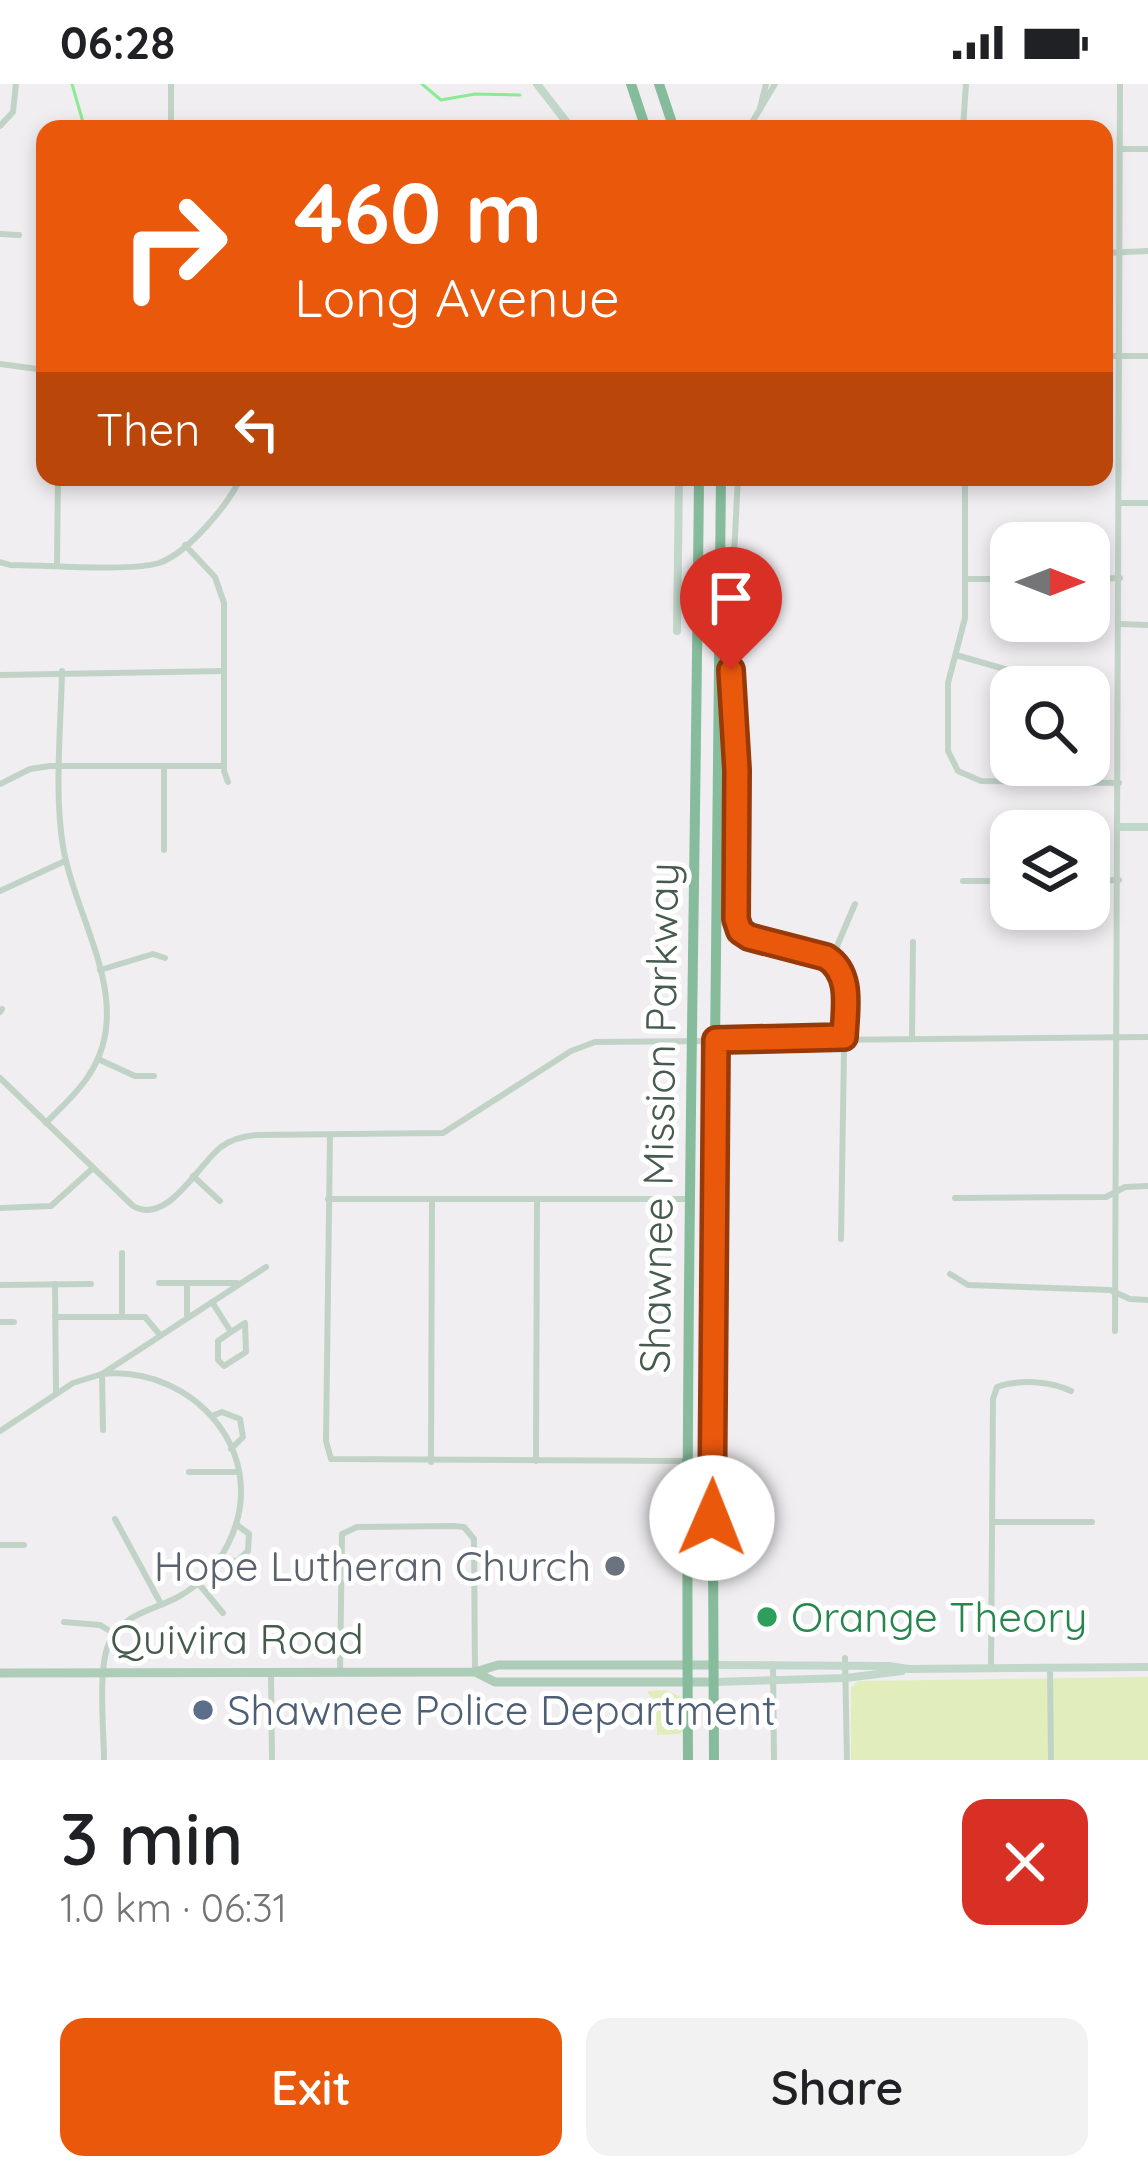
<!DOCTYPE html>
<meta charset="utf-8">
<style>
body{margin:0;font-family:Quicksand,sans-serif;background:#f2f2f2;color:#202124;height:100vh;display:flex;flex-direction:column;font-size:45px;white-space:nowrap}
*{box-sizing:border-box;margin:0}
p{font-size:39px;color:#757577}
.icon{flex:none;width:66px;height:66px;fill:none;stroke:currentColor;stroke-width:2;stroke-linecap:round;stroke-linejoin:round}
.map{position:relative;height:1676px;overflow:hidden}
.sheet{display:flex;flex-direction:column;background:#fff;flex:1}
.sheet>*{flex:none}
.banner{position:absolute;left:36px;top:36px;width:1077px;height:366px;border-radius:24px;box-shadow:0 6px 18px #0003;background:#ea580c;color:#fff;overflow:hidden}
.needle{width:78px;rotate:90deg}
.tools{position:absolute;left:990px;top:438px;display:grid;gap:24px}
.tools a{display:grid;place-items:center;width:120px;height:120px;border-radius:24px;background:#fff;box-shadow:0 6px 18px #0003;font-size:60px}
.pin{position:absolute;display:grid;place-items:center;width:102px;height:102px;color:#fff;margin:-123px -51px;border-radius:50% 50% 50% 0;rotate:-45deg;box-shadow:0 0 12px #0007}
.pin .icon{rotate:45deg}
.me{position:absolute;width:132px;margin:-66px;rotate:1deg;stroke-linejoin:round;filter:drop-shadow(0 0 9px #0008)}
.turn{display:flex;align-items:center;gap:42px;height:252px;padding:0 60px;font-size:54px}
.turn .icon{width:156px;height:156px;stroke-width:2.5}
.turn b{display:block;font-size:84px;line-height:102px}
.then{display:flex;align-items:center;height:114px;padding:0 60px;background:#0003;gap:24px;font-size:45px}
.round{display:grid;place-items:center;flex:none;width:126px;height:126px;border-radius:24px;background:#f2f2f2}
.headline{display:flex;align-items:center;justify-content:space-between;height:204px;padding:0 60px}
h1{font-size:72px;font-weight:600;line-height:90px}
.action{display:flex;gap:24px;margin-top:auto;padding:24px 60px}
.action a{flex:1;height:138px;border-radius:24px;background:#ea580c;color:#fff;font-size:48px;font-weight:600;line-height:138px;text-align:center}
.action a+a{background:#f2f2f2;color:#202124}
.status{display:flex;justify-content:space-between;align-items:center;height:84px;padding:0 60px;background:#fff;direction:ltr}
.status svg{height:33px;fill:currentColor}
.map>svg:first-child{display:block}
.green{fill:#e1eebc}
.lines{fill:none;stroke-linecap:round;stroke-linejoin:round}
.stream{stroke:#8aeb92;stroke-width:3}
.street{stroke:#c1d3c7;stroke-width:6}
.secondary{stroke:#c1d7c9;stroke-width:8}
.primary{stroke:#aecdb9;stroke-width:9}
.highway{stroke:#86bc9b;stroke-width:10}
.route-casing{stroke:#983908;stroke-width:30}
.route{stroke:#ea580c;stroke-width:21}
.worship-dot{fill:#6b7280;stroke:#fff;stroke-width:4.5}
.leisure-dot{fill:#2e9e5b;stroke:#fff;stroke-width:4.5}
.service-dot{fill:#5c6f8a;stroke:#fff;stroke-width:4.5}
.labels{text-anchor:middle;stroke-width:10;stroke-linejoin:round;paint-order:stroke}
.street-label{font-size:42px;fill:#465b4e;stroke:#fff}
.worship-label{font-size:42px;fill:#5b616d;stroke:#fff;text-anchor:end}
.leisure-label{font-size:42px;fill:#27864d;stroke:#fff;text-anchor:start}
.service-label{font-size:42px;fill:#4e5e75;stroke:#fff;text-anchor:start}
</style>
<div class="status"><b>06:28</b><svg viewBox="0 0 49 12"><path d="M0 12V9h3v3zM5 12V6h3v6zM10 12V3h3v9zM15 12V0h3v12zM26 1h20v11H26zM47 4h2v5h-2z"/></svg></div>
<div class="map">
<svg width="1148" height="1676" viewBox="0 0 1148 1676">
<rect width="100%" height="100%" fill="#f0eef1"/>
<g class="green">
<path d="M 1148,1593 L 1148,1676 L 851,1676 L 851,1604 L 858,1597 Z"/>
<path d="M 665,1606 L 681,1613 L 683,1647 L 680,1650 L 657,1651 L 657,1641 L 650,1641 L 654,1618 L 647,1607 Z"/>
</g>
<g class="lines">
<g class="stream">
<path d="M 72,0 L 85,45"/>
<path d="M 422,0 L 441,16 L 475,10 L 520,11"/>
</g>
<g class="street">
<path d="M 171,0 L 171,45"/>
<path d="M 760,24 L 766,0"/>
<path d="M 0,42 L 13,28 L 16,0"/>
<path d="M 748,45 L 775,0"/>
<path d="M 963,45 L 966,0"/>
<path d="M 1122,65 L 1148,65"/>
<path d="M 0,150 L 19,151"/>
<path d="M 1104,169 L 1148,167"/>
<path d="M 1104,272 L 1148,272"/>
<path d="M 0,280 L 45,286"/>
<path d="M 738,393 L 731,530 L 737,686 L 736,835 L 740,847 L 749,853 C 782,862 839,863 845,903 L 841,1155"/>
<path d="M 965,393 L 965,534 L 948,599 L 948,667 L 958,687 L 981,697 L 1119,699"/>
<path d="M 1122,419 L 1148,419"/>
<path d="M 185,461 L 215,493 L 224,519 L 224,687 L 228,698"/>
<path d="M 0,478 L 10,481 C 45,481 130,488 159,479 C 188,469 229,420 241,393"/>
<path d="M 57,481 L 58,393"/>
<path d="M 967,495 L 1011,495"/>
<path d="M 1089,495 L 1120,494"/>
<path d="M 1120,540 L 1148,541"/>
<path d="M 956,571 L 1015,588"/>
<path d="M 0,591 L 224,587"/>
<path d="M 164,682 L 164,766"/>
<path d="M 0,700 L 30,685 L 50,682 L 224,682"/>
<path d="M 963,797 L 1011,797"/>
<path d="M 1089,797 L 1119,796"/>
<path d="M 0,807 L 65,777"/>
<path d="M 831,876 L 855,820"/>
<path d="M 100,886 L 153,870 L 165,874"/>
<path d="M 0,928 L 2,925"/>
<path d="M 912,954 L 913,858"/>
<path d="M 98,975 L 135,992 L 154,992"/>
<path d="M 0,994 L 133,1122 C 167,1142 197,1082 221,1063 C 232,1055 244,1052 257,1051 L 443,1049 L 571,967 L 595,958 L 1148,953"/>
<path d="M 46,1039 C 61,1023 78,1009 89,991 C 137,919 75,836 63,762 C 54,709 61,642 62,587"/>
<path d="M 330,1051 L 326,1357 L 331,1375 L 686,1377"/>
<path d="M 193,1092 L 220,1117"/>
<path d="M 955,1114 L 1106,1113 L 1125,1103 L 1148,1102"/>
<path d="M 328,1115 L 689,1115"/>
<path d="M 0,1124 L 51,1122 L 93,1084"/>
<path d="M 950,1190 L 968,1201 L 1110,1206 L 1130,1215 L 1148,1216"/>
<path d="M 159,1199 L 237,1199"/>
<path d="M 187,1199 L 187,1231"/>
<path d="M 55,1200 L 56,1309"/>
<path d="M 0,1201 L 91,1200"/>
<path d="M 212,1218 L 231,1248 L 218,1257 L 218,1276 L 224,1282 L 246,1268 L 245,1239 L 231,1248"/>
<path d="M 122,1231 L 122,1169"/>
<path d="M 55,1233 L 145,1233 L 160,1251"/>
<path d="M 0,1238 L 14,1238"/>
<path d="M 1115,1247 L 1120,0"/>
<path d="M 212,1332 L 222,1328 L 240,1335 L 243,1353 L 231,1365"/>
<path d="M 103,1346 L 102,1290 C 194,1281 273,1371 228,1460 C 217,1482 200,1501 178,1513 C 152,1527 126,1528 110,1557 C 97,1582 104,1646 104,1676"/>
<path d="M 0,1347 L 73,1299 L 102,1290 L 266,1183"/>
<path d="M 536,1377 L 537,1117"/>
<path d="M 431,1378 L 432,1115"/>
<path d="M 189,1388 L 238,1388"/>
<path d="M 115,1435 L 161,1520"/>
<path d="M 994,1438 L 1092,1438"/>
<path d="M 0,1461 L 24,1461"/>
<path d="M 218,1476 L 237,1477 L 248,1467 L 249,1450 L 236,1440"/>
<path d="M 198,1499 L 223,1529"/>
<path d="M 64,1538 L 100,1541 L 115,1550"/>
<path d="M 845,1574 L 847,1676"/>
<path d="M 773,1580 L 774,1676"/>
<path d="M 991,1584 L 993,1315 L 997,1303 C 1018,1295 1051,1297 1071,1307"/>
<path d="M 1050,1584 L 1051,1676"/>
<path d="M 340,1587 L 342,1450 L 357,1443 L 453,1442 L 464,1443 L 474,1455 L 475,1588"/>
<path d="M 271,1590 L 272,1676"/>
</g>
<g class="secondary">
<path d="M 537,0 L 572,45"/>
<path d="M 677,547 L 679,393"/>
<path d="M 1119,743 L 1148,743"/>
<path d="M 714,1581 L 889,1582 L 909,1585 L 1148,1583"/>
<path d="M 714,1598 L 846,1594 L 902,1587"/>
</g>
<g class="primary">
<path d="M 475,1588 L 495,1598 L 713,1598"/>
<path d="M 0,1589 L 475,1588 L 498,1581 L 713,1581"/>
</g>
<g class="highway">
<path d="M 631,0 L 646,45"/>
<path d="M 659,0 L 674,45"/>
<path d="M 687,1377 L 698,1385 L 708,1421"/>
<path d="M 688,1676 C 685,1248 695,821 699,393"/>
<path d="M 714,1676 L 712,1250 L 721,393"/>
</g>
</g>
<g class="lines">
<g class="route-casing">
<path id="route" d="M 712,1434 L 716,956 L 844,953 C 845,925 853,890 826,873 L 749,853 L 740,847 L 736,835 L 737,686 L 731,586"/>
</g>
<use href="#route" class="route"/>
</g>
<circle class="worship-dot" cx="615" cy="1482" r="12"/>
<circle class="leisure-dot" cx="767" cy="1533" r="12"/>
<circle class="service-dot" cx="203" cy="1626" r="12"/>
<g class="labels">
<g class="street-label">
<text transform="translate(659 1034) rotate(-89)" y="15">Shawnee Mission Parkway</text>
<text x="237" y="1570">Quivira Road</text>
</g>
<g class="worship-label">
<text x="591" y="1497">Hope Lutheran Church</text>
</g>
<g class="leisure-label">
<text x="791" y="1548">Orange Theory</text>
</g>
<g class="service-label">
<text x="227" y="1641">Shawnee Police Department</text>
</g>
</g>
</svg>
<div class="tools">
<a><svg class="needle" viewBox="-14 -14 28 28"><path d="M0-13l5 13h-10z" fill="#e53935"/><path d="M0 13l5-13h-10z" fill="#757577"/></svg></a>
<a><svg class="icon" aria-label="search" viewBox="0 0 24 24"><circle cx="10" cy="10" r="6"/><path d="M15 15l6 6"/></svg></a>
<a><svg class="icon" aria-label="layers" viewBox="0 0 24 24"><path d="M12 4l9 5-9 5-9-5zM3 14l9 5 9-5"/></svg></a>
</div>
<div class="pin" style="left:731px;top:586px;background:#d93025"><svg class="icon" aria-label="arrive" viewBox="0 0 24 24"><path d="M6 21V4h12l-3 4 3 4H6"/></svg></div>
<svg class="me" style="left:712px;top:1434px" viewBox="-20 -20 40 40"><circle r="19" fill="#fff"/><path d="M0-13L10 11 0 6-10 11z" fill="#ea580c"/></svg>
<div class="banner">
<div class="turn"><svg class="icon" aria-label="right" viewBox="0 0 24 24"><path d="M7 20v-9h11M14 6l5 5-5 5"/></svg><div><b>460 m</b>Long Avenue</div></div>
<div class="then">Then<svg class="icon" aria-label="left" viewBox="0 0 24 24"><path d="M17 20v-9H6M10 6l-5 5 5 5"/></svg></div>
</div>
</div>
<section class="sheet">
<div class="headline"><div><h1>3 min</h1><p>1.0 km · 06:31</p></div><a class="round" style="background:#d93025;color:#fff"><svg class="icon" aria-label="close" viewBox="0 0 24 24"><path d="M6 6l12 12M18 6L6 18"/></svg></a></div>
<div class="action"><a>Exit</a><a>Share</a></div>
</section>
